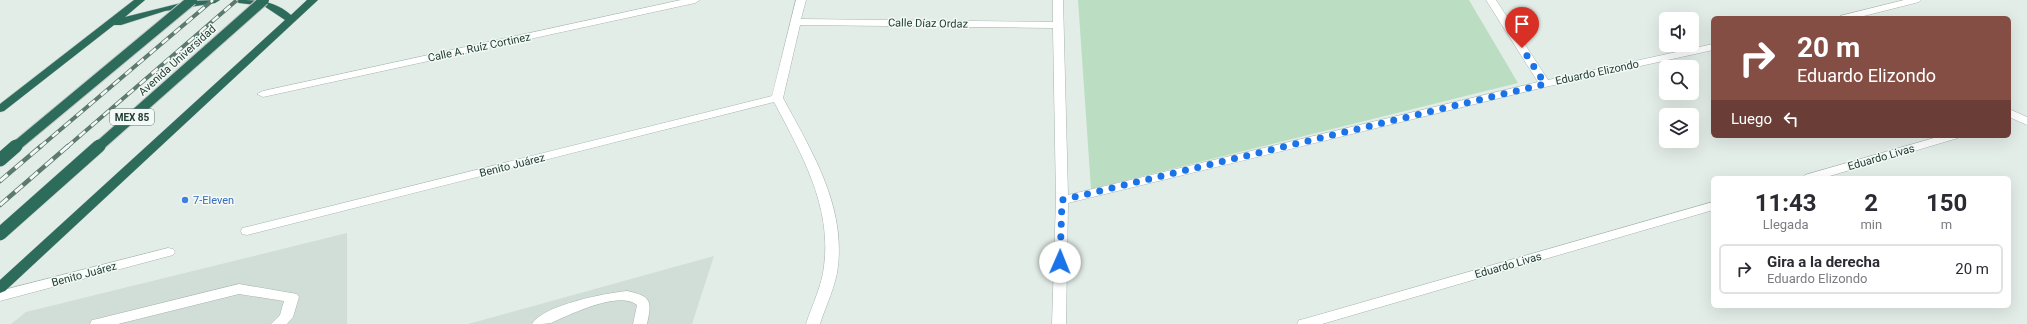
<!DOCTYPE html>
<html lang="es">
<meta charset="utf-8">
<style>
body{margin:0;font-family:Roboto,sans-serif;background:#f2f2f3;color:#2b2b33;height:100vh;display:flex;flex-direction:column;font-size:15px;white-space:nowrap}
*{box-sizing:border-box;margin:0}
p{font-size:13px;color:#7c7c81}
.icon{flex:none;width:22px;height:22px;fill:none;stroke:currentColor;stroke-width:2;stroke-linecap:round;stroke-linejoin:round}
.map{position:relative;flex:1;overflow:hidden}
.sheet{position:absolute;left:1711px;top:176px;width:300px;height:132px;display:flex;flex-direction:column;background:#fff;border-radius:6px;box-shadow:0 4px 16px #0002}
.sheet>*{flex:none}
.hud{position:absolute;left:1711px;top:16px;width:300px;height:122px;border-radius:6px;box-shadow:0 4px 16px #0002;background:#854e44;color:#fff;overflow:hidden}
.controls{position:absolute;left:1659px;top:12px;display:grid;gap:8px}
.controls a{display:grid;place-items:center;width:40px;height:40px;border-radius:6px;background:#fff;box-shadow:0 4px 16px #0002;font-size:20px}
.pin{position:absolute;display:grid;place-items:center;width:34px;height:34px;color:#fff;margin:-41px -17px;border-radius:50% 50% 50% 0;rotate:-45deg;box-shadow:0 0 4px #0007}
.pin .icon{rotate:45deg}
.me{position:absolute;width:44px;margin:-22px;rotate:1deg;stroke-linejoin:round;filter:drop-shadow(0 0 3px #0008)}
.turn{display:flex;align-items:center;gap:14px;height:84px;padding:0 20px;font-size:18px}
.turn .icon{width:52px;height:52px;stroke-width:2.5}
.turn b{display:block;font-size:28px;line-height:34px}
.then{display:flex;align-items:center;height:38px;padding:0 20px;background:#0003;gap:8px;font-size:15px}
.eta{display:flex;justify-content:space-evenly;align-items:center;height:68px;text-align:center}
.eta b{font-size:24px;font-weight:700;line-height:28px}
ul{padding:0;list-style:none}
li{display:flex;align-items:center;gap:12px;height:50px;margin:0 8px 6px;padding:0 12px;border:2px solid #e1e1e2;border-radius:6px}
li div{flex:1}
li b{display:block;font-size:15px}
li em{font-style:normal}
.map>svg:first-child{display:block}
.built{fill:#d1ddd7}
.green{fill:#bbdec3}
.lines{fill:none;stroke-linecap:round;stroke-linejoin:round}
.lane-casing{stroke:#a5b5af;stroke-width:1}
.street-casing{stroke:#a5b5af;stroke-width:1}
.highway-casing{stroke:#c1c9c6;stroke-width:1}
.lane{fill:#fff;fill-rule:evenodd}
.street{fill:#fff;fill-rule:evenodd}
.highway{fill:#2d6b5b;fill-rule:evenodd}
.rail-far1-casing{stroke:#5d7a70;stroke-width:4}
.rail-casing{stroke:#5d7a70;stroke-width:4.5}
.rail-far1{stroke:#f3f9f6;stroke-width:2.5;stroke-dasharray:8;stroke-linecap:butt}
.rail{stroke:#f3f9f6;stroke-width:3;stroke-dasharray:10;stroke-linecap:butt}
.highway-bridge-far1-casing{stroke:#c1c9c6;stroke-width:12;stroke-linecap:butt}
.highway-bridge-casing{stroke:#c1c9c6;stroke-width:14;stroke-linecap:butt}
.highway-bridge-far1{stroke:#2d6b5b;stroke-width:10}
.highway-bridge{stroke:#2d6b5b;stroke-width:13}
.route{stroke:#1a73e8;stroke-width:7;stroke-dasharray:0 12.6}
.shop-dot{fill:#3f7fe0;stroke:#f3f9f6;stroke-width:1.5}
.labels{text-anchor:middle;stroke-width:3;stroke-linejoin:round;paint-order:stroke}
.shield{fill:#f3f9f6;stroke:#61766f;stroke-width:1}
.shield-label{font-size:10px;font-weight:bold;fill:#223e35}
.street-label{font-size:11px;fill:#223e35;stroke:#f3f9f6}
.shop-label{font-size:11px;fill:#366cbe;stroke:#f3f9f6;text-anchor:start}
</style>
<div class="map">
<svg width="2027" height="324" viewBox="0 0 2027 324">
<rect width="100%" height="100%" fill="#e3ede8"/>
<g class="built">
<path d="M 347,233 L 347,324 L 11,324 L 26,312 Z"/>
<path d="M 714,256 L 692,324 L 468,324 Z"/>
</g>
<path class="green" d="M 1078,0 L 1469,0 L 1518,83 L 1091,189 Z"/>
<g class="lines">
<g class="lane-casing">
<g id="lane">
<path d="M 168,248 L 173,249 L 175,252 L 173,255 L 0,301 L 0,291 Z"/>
<path d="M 239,284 L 297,294 L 299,297 L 293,317 L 287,324 L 271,324 L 280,315 L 284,301 L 239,294 L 118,324 L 90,324 L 92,320 L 97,319 Z"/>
<path d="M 627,291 C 652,296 652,302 647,324 L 633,324 L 637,305 C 619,290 569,315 551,323 C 546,324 537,324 532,324 C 543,305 606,293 627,291 Z"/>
</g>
</g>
<g class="street-casing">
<g id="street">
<path d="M 681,0 L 700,0 L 695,3 L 263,97 L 257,94 L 263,91 Z"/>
<path d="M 796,0 L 806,0 L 801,19 L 1053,22 L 1053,0 L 1063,0 L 1068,195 L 1538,82 L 1486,0 L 1496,0 L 1548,80 L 1713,44 L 1713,50 L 1545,87 L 1068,203 L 1066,324 L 1052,324 L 1056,200 L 1053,28 L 800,25 L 783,98 C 811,150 845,204 838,266 C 836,286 826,305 820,324 L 806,324 C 812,305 822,286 824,266 C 832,206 801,153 774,102 L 247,235 L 242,234 L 241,231 L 242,228 L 247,227 L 772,96 Z"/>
<path d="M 1904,0 L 1921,0 L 1919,2 L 1856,18 L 1839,18 L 1840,16 Z"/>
<path d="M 2009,109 L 2027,117 L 2027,125 L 2009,117 Z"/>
<path d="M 1941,136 L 1960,136 L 1958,138 L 1823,178 L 1803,178 L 1805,175 Z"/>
<path d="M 1713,202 L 1713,210 L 1322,324 L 1297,324 L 1299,320 L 1304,319 Z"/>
</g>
</g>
<g class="highway-casing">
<g id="highway">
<path d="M 134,0 L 145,0 L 125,17 L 189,1 L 220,0 L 215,3 L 165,11 L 121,25 L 114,25 L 4,111 L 0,112 L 0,104 Z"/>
<path d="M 234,0 C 256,0 274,0 291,15 L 307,0 L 318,0 L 5,291 L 0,293 L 0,280 L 285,20 L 264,6 L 239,3 Z"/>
</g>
</g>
<use href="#lane" class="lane"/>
<use href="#street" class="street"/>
<use href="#highway" class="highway"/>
<g class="rail-far1-casing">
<g id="rail-far1">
<path d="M 40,147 L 213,0"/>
<path d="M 67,147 L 237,0"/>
</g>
</g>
<g class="rail-casing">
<g id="rail">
<path d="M 0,181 L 41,146"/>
<path d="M 0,205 L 68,146"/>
</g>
</g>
<use href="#rail-far1" class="rail-far1"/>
<use href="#rail" class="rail"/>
<g class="highway-bridge-far1-casing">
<g id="highway-bridge-far1">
<path d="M 15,147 L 192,0"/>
<path d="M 98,147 L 264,0"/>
</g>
</g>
<g class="highway-bridge-casing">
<g id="highway-bridge">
<path d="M 0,160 L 16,146"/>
<path d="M 0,234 L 99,146"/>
</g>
</g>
<use href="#highway-bridge-far1" class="highway-bridge-far1"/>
<use href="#highway-bridge" class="highway-bridge"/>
</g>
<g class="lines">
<path class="route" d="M 1060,262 L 1062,200 L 1545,84 L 1522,48"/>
</g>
<circle class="shop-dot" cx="185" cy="200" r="4"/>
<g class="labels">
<rect class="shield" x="110" y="109" width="44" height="16" rx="3"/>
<g class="shield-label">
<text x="132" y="121">MEX 85</text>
</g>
<g class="street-label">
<text transform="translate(928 23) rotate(1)" y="4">Calle Díaz Ordaz</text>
<text transform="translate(479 47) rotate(-12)" y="4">Calle A. Ruíz Cortinez</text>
<text transform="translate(177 60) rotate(-42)" y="4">Avenida Universidad</text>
<text transform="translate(1597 72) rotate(-12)" y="4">Eduardo Elizondo</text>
<text transform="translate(1881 157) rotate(-16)" y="4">Eduardo Livas</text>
<text transform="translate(512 165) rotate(-14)" y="4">Benito Juárez</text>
<text transform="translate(1508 265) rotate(-16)" y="4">Eduardo Livas</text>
<text transform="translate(84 274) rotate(-15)" y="4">Benito Juárez</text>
</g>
<g class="shop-label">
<text x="193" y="204">7-Eleven</text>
</g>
</g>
</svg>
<div class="controls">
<a><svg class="icon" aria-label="sound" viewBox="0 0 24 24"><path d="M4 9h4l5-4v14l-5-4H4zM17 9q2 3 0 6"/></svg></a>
<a><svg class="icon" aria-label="search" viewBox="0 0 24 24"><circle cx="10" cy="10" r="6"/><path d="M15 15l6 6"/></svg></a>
<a><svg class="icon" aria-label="layers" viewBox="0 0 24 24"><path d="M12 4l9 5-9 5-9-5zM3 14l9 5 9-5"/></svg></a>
</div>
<div class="pin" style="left:1522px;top:48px;background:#d93025"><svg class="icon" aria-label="arrive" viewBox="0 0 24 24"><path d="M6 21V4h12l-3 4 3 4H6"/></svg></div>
<svg class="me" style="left:1060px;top:262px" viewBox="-20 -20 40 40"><circle r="19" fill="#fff"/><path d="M0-13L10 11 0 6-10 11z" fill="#1a73e8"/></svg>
<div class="hud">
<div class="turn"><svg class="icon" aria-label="right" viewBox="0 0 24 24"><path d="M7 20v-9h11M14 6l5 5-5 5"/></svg><div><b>20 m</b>Eduardo Elizondo</div></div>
<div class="then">Luego<svg class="icon" aria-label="left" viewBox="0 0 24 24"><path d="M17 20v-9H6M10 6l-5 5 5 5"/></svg></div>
</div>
<section class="sheet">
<div class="eta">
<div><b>11:43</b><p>Llegada</p></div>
<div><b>2</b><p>min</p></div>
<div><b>150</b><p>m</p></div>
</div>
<ul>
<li><svg class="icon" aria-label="right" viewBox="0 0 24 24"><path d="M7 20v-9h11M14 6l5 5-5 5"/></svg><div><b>Gira a la derecha</b><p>Eduardo Elizondo</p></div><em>20 m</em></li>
</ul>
</section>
</div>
